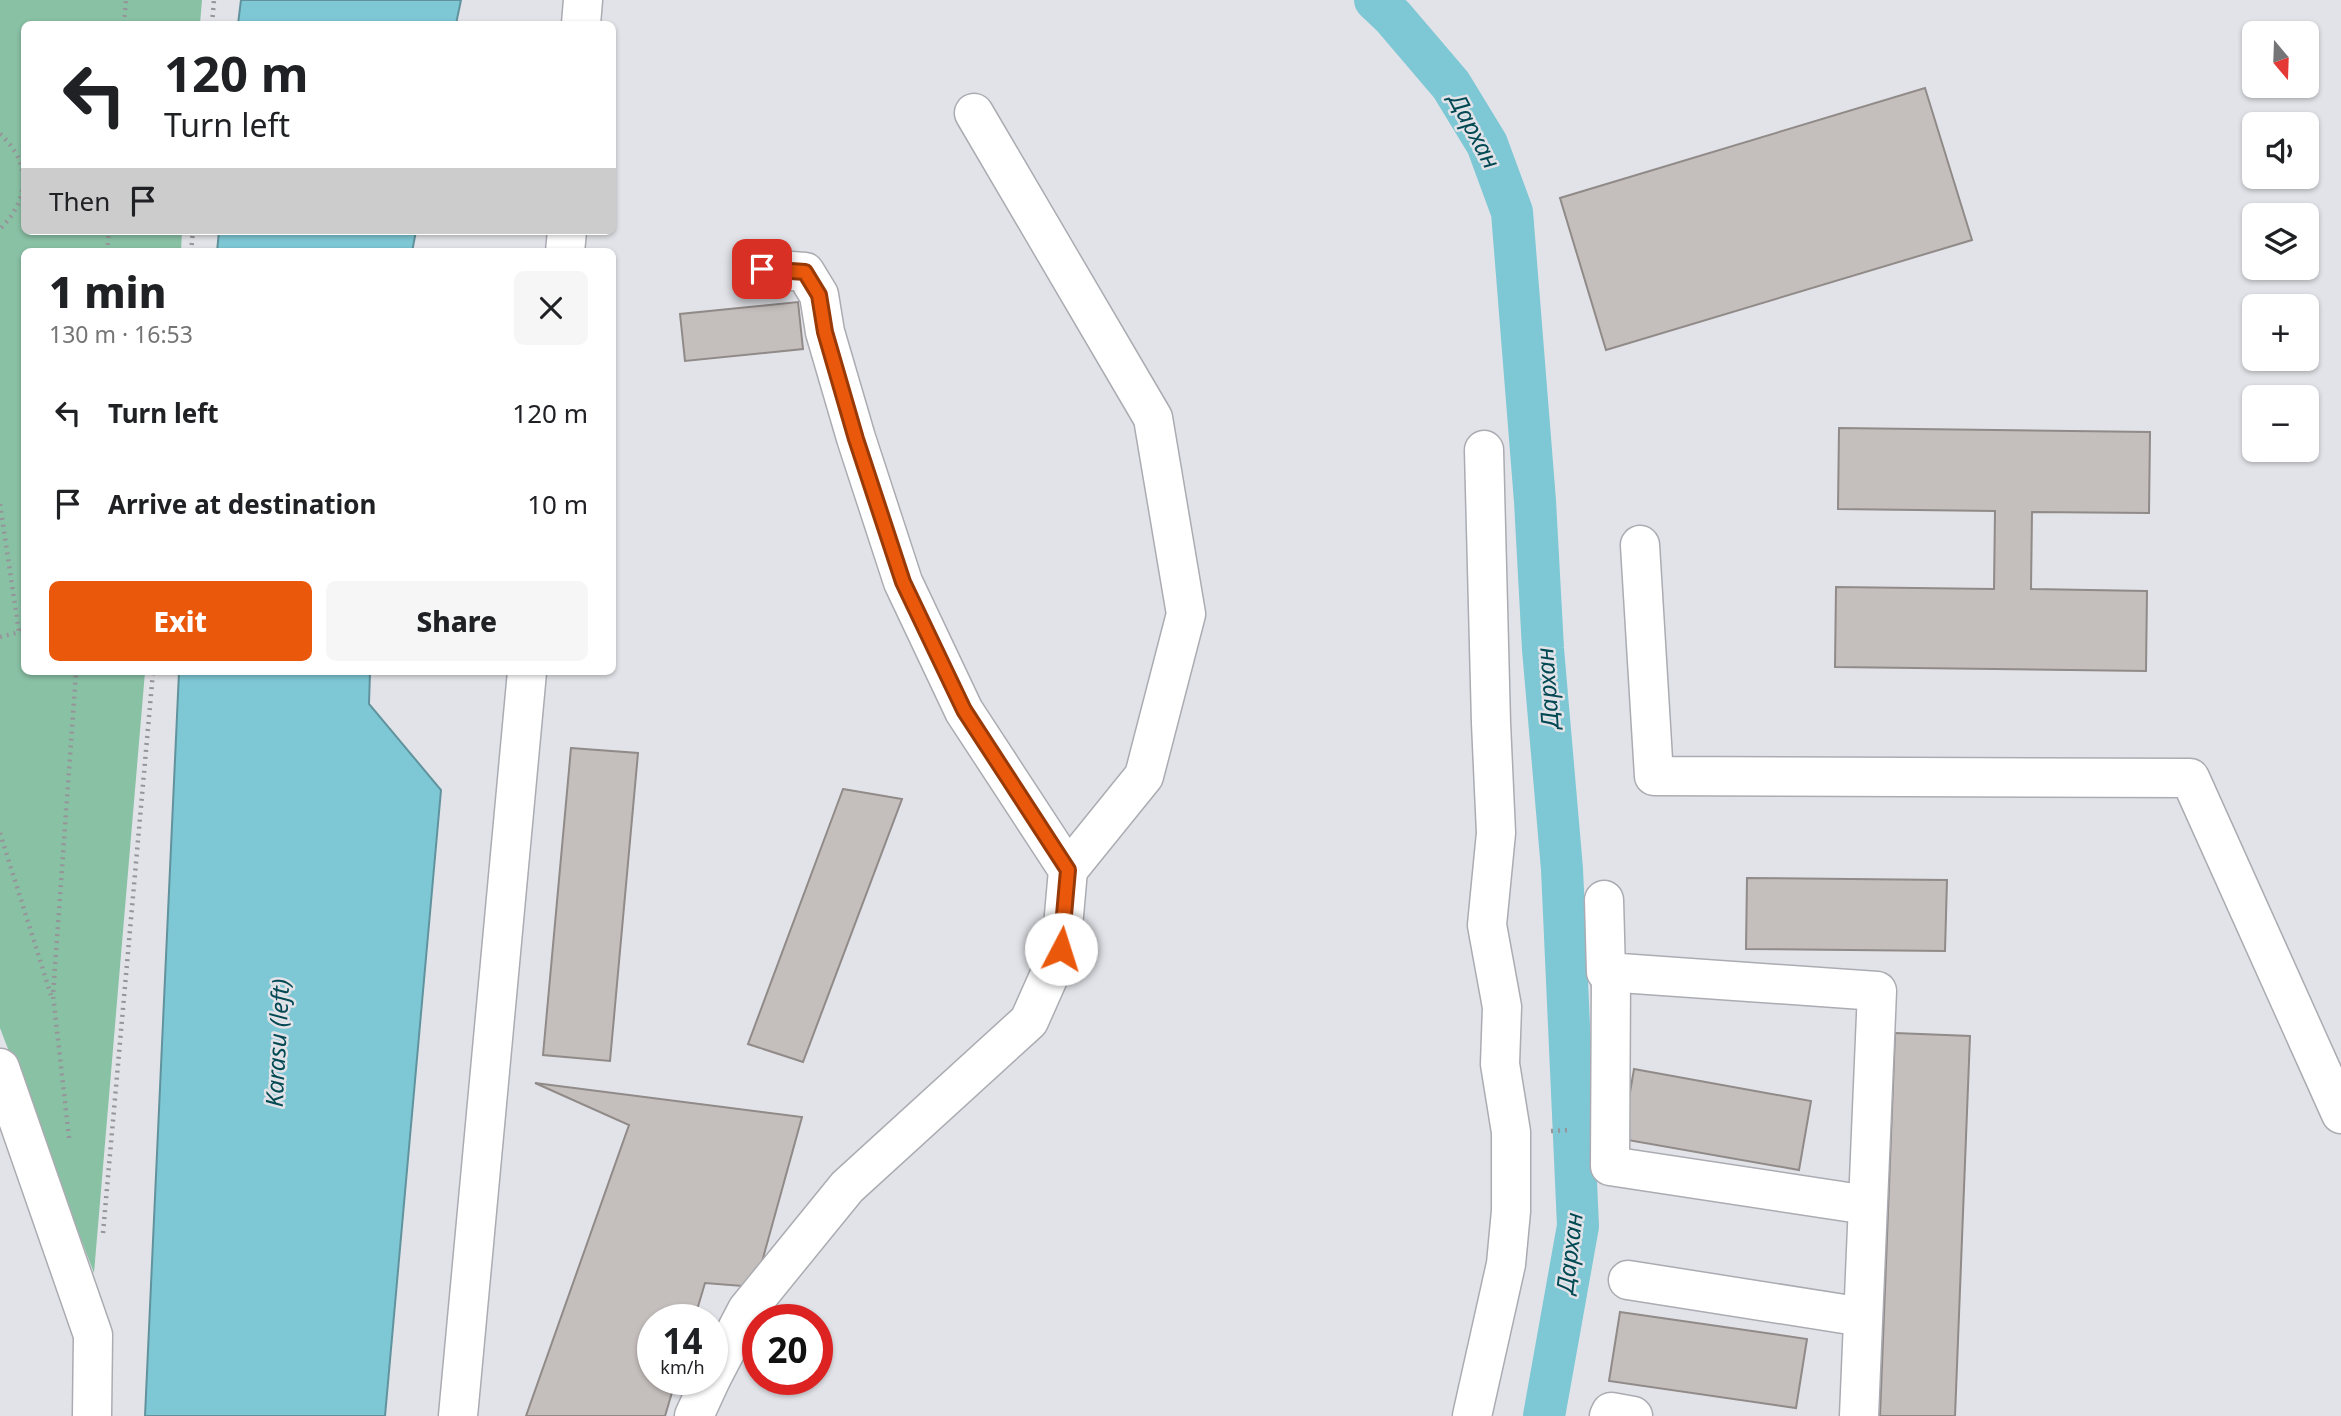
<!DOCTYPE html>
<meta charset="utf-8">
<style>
body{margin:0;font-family:"Noto Sans",sans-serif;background:#f6f6f6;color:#202124;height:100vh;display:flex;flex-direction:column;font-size:26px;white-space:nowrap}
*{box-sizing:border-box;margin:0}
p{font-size:23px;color:#757577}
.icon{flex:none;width:38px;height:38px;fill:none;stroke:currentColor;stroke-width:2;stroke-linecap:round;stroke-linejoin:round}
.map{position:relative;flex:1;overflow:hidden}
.details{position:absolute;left:21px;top:248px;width:595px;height:427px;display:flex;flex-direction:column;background:#fff;border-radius:10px;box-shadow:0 2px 5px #0004}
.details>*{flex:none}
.banner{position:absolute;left:21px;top:21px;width:595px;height:214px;border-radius:10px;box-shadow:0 2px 5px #0004;background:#fff;color:#202124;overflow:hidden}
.needle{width:46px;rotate:161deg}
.fabs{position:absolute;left:2242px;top:21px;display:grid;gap:14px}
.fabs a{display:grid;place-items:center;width:77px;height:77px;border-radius:10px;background:#fff;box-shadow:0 2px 5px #0004;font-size:35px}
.speed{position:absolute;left:637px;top:1304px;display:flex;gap:14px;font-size:35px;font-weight:700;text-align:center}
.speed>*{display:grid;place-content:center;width:91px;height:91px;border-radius:50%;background:#fff;box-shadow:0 2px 5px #0004;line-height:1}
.speed small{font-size:18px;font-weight:400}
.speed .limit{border:10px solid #d22;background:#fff;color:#111}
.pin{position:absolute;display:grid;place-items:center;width:60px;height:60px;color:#fff;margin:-30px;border-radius:14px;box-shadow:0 4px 10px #0006}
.me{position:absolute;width:77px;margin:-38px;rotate:5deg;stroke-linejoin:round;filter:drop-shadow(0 0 5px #0008)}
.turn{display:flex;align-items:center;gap:24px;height:147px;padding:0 28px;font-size:32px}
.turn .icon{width:91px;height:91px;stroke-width:2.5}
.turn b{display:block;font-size:49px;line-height:60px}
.then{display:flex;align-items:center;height:66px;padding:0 28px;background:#0003;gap:14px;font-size:26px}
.round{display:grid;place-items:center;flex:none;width:74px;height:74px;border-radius:10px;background:#f6f6f6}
.head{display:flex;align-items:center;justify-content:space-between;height:119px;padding:0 28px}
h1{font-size:42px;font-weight:800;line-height:52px}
.primary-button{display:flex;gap:14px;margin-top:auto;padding:14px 28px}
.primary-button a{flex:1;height:80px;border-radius:10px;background:#ea580c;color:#fff;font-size:28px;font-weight:800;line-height:80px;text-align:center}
.primary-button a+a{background:#f6f6f6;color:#202124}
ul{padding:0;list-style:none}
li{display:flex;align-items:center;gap:21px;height:91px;padding:0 28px}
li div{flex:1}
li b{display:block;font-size:26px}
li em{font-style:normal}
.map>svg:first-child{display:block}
.green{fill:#89c1a5}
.water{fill:#7ec7d4;stroke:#60939d;stroke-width:2}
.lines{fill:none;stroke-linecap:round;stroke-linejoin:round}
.canal{stroke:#7ec7d4;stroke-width:42}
.building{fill:#c4bebc;stroke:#908a88;stroke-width:2}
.minor-casing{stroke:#abacb2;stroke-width:41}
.path{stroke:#959599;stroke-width:4.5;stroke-dasharray:2 5;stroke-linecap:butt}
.minor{stroke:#fff;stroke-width:38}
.route-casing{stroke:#983908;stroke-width:18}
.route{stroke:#ea580c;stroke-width:12}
.labels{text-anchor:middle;stroke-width:5;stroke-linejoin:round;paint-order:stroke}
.water-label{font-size:24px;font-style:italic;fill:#034953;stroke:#e2e3e8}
</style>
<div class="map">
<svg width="2341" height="1416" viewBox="0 0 2341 1416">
<rect width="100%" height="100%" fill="#e2e3e8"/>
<path class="green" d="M 0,0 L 202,0 L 200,24 L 24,24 L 24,231 L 182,231 L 181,252 L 24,252 L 24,672 L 145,672 L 94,1273 L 0,1028 Z"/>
<g class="water">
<path d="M 241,0 L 461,0 L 456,24 L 238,24 Z"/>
<path d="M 219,231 L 416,231 L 412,252 L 217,252 Z"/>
<path d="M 179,672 L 370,672 L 369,704 L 441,790 L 385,1416 L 145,1416 Z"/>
</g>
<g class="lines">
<path class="canal" d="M 1375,0 L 1393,17 L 1451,85 L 1487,144 L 1512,212 L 1535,501 L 1543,649 L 1562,869 L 1578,1226 L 1544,1416"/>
</g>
<g class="building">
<path d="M 1925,88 L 1972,240 L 1606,350 L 1560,198 Z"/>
<path d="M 798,302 L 803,349 L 685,361 L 680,314 Z"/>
<path d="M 1839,428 L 2150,432 L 2149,513 L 2032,512 L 2031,589 L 2147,591 L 2146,671 L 1835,667 L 1836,587 L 1994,589 L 1995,511 L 1838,509 Z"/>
<path d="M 571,748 L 638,753 L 610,1061 L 543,1055 Z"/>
<path d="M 843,789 L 902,799 L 803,1062 L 748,1044 Z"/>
<path d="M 1747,878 L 1947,880 L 1945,951 L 1746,949 Z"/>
<path d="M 1895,1033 L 1970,1036 L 1955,1416 L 1880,1416 Z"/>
<path d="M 1634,1069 L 1811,1101 L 1799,1170 L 1622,1139 Z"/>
<path d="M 535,1083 L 802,1117 L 755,1287 L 705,1283 L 694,1320 L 653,1320 L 653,1379 L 676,1379 L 665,1416 L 526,1416 L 629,1125 Z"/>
<path d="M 1620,1312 L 1807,1339 L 1796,1408 L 1609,1381 Z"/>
</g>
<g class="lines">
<g class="minor-casing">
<g id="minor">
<path d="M 581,24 L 583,0"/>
<path d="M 974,113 L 1153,418 L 1186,614 L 1144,776 L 1068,870"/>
<path d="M 565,252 L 567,231"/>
<path d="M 1640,545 L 1654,776 L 2190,778 L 2341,1114"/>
<path d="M 1604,900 L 1606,972 L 1877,991 L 1859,1416"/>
<path d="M 1611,972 L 1610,1166 L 1867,1205"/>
<path d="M 0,1068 L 93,1335 L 92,1416"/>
<path d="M 1628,1280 L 1863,1317"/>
<path d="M 712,1377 L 747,1310 L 847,1187 L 1029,1021 L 1061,949 L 1068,870 L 964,711 L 903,582 L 856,438 L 825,332 L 819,295 L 805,272 L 762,269"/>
<path d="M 458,1416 L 527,672"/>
<path d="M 694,1416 L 711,1379"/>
<path d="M 1472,1416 L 1506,1264 L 1511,1211 L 1511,1132 L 1500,1064 L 1502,1007 L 1487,925 L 1496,833 L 1491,723 L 1484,450"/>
<path d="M 1609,1416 L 1611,1412 L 1633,1416"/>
</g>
</g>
<g class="path">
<path d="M 124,24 L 126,0"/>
<path d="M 212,24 L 214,0"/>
<path d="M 0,134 C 32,163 30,199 0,229"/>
<path d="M 107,252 L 109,231"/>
<path d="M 191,252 L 193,231"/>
<path d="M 0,504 L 19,632"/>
<path d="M 0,637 L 24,631"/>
<path d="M 0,833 L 51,995"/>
<path d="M 1551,1131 L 1570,1130"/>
<path d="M 69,1138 L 53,995 L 76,672"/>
<path d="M 103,1233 L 153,672"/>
</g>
<use href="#minor" class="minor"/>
</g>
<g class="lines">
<g class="route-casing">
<path id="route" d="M 762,269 L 805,272 L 819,295 L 825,332 L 856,439 L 903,582 L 964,710 L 1068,870 L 1061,949"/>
</g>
<use href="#route" class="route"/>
</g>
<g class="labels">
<g class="water-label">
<text transform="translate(1474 131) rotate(62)" y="8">Дархан</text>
<text transform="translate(1548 688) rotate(-94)" y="8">Дархан</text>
<text transform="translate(278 1043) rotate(-87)" y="8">Karasu (left)</text>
<text transform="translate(1570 1253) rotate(-83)" y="8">Дархан</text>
</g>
</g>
</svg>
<div class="fabs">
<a><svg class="needle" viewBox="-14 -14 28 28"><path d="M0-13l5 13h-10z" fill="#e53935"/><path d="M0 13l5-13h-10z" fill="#757577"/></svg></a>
<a><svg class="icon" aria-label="sound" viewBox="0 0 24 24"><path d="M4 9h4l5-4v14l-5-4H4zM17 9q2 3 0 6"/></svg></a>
<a><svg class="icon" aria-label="layers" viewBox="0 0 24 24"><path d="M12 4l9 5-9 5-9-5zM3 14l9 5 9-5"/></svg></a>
<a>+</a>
<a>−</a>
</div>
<div class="speed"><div>14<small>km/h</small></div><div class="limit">20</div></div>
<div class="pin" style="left:762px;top:269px;background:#d93025"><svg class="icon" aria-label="arrive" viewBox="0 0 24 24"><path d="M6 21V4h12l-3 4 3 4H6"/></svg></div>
<svg class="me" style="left:1061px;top:949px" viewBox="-20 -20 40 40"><circle r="19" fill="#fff"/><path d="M0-13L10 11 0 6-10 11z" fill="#ea580c"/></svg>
<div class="banner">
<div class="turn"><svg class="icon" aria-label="left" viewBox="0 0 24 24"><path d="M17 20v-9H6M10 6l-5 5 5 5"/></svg><div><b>120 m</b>Turn left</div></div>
<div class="then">Then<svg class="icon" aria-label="arrive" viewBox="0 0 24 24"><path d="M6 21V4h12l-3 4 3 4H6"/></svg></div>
</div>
<section class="details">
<div class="head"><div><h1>1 min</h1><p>130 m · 16:53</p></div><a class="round"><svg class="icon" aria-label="close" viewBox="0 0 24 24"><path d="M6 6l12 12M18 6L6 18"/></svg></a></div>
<ul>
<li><svg class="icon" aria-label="left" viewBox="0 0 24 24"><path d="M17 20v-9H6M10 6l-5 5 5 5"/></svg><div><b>Turn left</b></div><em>120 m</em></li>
<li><svg class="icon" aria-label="arrive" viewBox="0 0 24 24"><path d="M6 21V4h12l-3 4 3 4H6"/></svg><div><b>Arrive at destination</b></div><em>10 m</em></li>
</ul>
<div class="primary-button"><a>Exit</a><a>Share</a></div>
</section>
</div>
